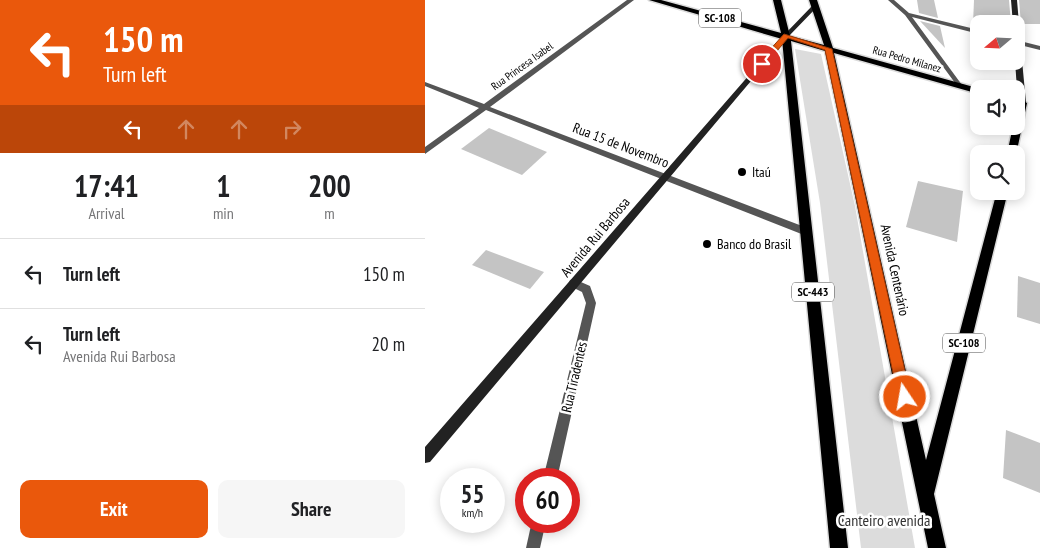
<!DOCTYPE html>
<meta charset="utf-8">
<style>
body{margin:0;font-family:"PT Sans Narrow",sans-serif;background:#f6f6f6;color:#202124;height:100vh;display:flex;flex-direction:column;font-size:19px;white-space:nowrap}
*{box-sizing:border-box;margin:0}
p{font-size:16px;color:#757577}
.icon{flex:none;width:28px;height:28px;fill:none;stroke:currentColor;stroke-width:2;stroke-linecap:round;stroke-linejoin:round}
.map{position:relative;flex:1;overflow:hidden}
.sheet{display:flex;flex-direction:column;background:#fff;width:425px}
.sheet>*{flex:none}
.hud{background:#ea580c;color:#fff;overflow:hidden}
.needle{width:32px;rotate:251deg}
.controls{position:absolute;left:545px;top:15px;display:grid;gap:10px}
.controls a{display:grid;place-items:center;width:55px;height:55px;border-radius:10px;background:#fff;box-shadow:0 2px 12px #0003;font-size:25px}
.speed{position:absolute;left:15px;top:468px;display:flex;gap:10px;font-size:25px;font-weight:700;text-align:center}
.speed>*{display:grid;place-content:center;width:65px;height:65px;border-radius:50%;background:#fff;box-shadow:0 2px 12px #0003;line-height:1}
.speed small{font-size:12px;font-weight:400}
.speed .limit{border:8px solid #d22;background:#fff;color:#111}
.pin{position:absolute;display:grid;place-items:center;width:42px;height:42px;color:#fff;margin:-21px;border:2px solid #fff;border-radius:50%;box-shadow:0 1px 5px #0007}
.me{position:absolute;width:55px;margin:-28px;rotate:348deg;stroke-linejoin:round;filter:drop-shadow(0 0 4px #0008)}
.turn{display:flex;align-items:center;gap:18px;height:105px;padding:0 20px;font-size:22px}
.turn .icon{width:65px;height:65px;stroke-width:2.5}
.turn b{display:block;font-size:35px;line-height:42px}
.lanes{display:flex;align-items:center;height:48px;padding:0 20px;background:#0003;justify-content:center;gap:25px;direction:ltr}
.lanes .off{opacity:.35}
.eta{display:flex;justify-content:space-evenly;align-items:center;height:85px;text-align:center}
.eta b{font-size:30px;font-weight:800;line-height:35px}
.cta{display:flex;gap:10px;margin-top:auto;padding:10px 20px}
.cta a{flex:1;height:58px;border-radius:10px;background:#ea580c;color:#fff;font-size:20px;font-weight:800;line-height:58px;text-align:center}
.cta a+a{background:#f6f6f6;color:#202124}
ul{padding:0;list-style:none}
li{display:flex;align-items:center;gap:15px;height:70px;padding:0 20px;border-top:1px solid #e0e0e0}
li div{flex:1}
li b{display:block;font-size:19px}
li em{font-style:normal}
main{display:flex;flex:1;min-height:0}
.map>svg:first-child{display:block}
.green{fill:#dcdcdc}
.building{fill:#c4c4c4}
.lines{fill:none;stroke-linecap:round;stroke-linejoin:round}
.primary-casing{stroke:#dbdbdb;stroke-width:3}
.minor{fill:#555;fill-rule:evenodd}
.secondary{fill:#222;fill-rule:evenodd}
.primary{fill:#000;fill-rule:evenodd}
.route{fill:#ea580c;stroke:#983908}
.poi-dot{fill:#000;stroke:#fff;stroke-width:2}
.labels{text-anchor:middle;stroke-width:5;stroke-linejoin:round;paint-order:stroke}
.far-street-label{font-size:11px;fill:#000;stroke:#fff}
.shield{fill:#fff;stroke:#4c4c4c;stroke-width:1}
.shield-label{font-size:12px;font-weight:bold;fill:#000}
.street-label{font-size:14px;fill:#000;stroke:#fff}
.poi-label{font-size:14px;fill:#000;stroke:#fff;text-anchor:start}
.near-park-label{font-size:16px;fill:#333;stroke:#fff}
</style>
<main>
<section class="sheet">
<div class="hud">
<div class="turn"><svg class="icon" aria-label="left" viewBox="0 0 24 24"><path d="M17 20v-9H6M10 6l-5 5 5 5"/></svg><div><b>150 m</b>Turn left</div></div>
<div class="lanes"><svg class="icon" aria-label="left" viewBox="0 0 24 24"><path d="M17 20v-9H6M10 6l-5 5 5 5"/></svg><svg class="icon off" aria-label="ahead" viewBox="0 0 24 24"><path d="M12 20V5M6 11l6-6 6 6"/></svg><svg class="icon off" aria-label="ahead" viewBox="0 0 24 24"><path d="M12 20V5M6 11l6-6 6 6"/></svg><svg class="icon off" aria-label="right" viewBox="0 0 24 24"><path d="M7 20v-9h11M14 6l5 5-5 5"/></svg></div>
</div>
<div class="eta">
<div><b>17:41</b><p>Arrival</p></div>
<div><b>1</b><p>min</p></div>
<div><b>200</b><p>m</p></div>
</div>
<ul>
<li><svg class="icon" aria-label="left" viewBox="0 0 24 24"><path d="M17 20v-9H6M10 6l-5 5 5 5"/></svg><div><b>Turn left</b></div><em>150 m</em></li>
<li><svg class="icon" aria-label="left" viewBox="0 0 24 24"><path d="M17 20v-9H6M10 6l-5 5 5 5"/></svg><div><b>Turn left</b><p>Avenida Rui Barbosa</p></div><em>20 m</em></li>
</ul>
<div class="cta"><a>Exit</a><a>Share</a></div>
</section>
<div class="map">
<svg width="615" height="548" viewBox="0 0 615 548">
<rect width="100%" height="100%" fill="#fff"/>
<path class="green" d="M 370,49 L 396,54 L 430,206 L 490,548 L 436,548 L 395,203 Z"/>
<g class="building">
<path d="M 492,0 L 509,0 L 513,18 L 494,13 Z"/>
<path d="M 549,0 L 584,0 L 586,24 L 548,24 Z"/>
<path d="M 594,0 L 615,0 L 615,24 L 596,24 Z"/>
<path d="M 495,21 L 515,26 L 520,48 Z"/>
<path d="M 64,128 L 122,152 L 97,175 L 36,149 Z"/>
<path d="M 493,181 L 538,191 L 532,242 L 481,227 Z"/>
<path d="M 61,250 L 119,272 L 105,289 L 47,265 Z"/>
<path d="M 593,276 L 615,283 L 615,324 L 592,317 Z"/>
<path d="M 581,430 L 615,443 L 615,493 L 578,478 Z"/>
</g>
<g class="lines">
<g class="primary-casing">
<g id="primary">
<path d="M 224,0 L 236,0 L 356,33 L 348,0 L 356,0 L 365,36 L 399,45 L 384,0 L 392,0 L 408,48 L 556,89 L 554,89 L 554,94 L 409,53 L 501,460 L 572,191 L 583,191 L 509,494 L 521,548 L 503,548 L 400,51 L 366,41 L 423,548 L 405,548 L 357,39 Z"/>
<path d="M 591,98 L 602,103 L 591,155 L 591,154 L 582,154 L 588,126 L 591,126 Z"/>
</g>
</g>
<g class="minor">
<path d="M 202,0 L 209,0 L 65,107 L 385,229 L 387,232 L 385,235 L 379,235 L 61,110 L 0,154 L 0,147 L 54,108 L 0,86 L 0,82 L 59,104 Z"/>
<path d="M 463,0 L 469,0 L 484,13 L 554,30 L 554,34 L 487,17 L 537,85 L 537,87 L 533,87 L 480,15 Z"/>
<path d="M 591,40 L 615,46 L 615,50 L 591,44 Z"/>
<path d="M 149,279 L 165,286 L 171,303 L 132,479 L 118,479 L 161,303 L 157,292 L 145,286 L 144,283 L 145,280 Z"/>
<path d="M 107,521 L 121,521 L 115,548 L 101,548 Z"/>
</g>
<g class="secondary">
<path d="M 586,0 L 592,0 L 594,24 L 591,26 L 591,24 L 588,24 Z"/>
<path d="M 388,5 L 393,6 L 363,37 L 5,462 L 0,463 L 0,447 L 359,35 Z"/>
<path d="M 591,26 L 594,28 L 601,103 L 597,105 L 593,103 L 590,61 Z"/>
</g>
<use href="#primary" class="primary"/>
</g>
<path class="route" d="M 359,34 L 407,49 L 486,397 L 484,402 L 480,404 L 475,402 L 473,397 L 400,50 L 363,38 L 340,65 L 334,65 L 334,62 Z"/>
<g class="poi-dot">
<circle cx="317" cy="172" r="5"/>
<circle cx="282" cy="244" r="5"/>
</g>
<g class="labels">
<g class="far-street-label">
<text transform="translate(482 59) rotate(16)" y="4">Rua Pedro Milanez</text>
<text transform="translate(97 66) rotate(-36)" y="4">Rua Princesa Isabel</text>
</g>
<g class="shield">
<rect x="274" y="8.5" width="42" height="19" rx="4"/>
<rect x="367" y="282.5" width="42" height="19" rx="4"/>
<rect x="518" y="333.5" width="42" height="19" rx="4"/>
</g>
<g class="shield-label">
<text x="295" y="22">SC-108</text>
<text x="388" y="296">SC-443</text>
<text x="539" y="347">SC-108</text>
</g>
<g class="street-label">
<text transform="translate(196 145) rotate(21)" y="5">Rua 15 de Novembro</text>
<text transform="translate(170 237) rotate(-50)" y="5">Avenida Rui Barbosa</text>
<text transform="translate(470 270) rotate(78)" y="5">Avenida Centenário</text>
<text transform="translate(149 377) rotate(-77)" y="5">Rua Tiradentes</text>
</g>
<g class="poi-label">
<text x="327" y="177">Itaú</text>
<text x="292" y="249">Banco do Brasil</text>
</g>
<g class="near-park-label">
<text x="459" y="526">Canteiro avenida</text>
</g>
</g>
</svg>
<div class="controls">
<a><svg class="needle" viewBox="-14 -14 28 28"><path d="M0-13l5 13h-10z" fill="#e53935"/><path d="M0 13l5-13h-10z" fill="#757577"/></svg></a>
<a><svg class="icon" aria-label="sound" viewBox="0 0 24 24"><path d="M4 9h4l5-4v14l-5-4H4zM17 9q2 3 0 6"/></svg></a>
<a><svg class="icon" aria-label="search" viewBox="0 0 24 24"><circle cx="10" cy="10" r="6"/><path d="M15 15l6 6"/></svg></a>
</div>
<div class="speed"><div>55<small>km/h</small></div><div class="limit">60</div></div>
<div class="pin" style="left:337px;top:64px;background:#d93025"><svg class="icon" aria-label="arrive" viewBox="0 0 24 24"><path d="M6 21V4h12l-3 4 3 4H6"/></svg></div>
<svg class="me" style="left:480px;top:397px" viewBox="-20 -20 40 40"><circle r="17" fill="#ea580c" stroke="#fff" stroke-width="3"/><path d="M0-11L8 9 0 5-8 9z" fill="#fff"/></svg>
</div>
</main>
